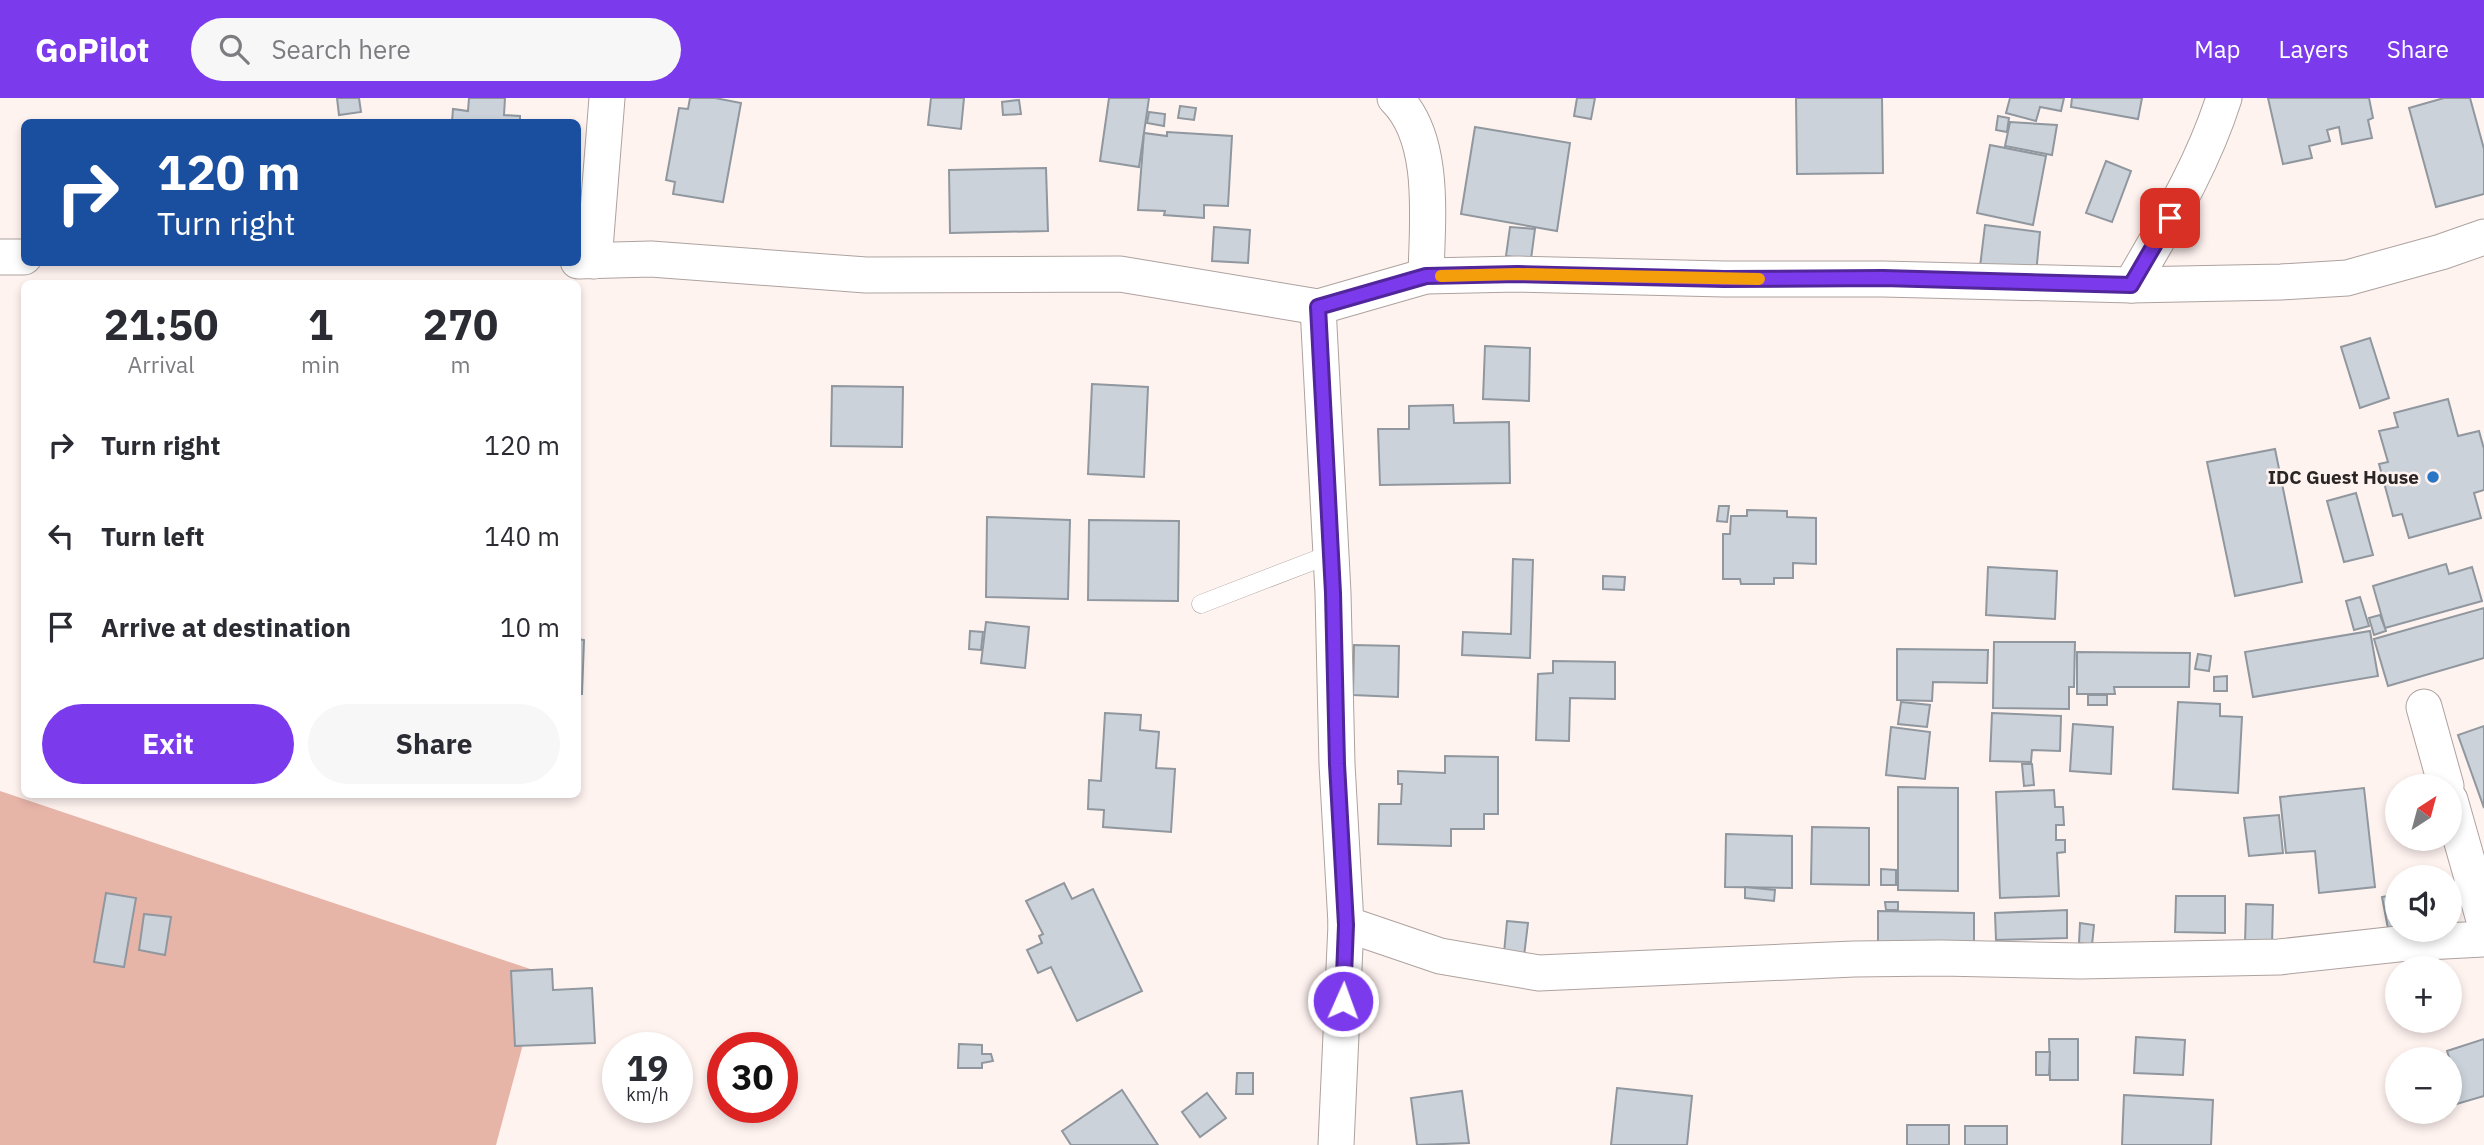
<!DOCTYPE html>
<meta charset="utf-8">
<style>
body{margin:0;font-family:"IBM Plex Sans",sans-serif;background:#f7f7f7;color:#2b2b33;height:100vh;display:flex;flex-direction:column;font-size:26px;white-space:nowrap}
*{box-sizing:border-box;margin:0}
p{font-size:23px;color:#7c7c81}
.icon{flex:none;width:38px;height:38px;fill:none;stroke:currentColor;stroke-width:2;stroke-linecap:round;stroke-linejoin:round}
.map{position:relative;flex:1;overflow:hidden}
.sheet{position:absolute;left:21px;top:182px;width:560px;height:518px;display:flex;flex-direction:column;background:#fff;border-radius:10px;box-shadow:0 4px 10px #0003}
.sheet>*{flex:none}
.guide{position:absolute;left:21px;top:21px;width:560px;height:147px;border-radius:10px;box-shadow:0 4px 10px #0003;background:#1a4fa0;color:#fff;overflow:hidden}
.needle{width:46px;rotate:36deg}
.controls{position:absolute;left:2385px;top:676px;display:grid;gap:14px}
.controls a{display:grid;place-items:center;width:77px;height:77px;border-radius:50%;background:#fff;box-shadow:0 4px 10px #0003;font-size:35px}
.speed{position:absolute;left:602px;top:934px;display:flex;gap:14px;font-size:35px;font-weight:700;text-align:center}
.speed>*{display:grid;place-content:center;width:91px;height:91px;border-radius:50%;background:#fff;box-shadow:0 4px 10px #0003;line-height:1}
.speed small{font-size:18px;font-weight:400}
.speed .limit{border:10px solid #d22;background:#fff;color:#111}
.pin{position:absolute;display:grid;place-items:center;width:60px;height:60px;color:#fff;margin:-30px;border-radius:14px;box-shadow:0 4px 10px #0006}
.me{position:absolute;width:77px;margin:-38px;rotate:2deg;stroke-linejoin:round;filter:drop-shadow(0 0 5px #0008)}
.turn{display:flex;align-items:center;gap:24px;height:147px;padding:0 21px;font-size:32px}
.turn .icon{width:91px;height:91px;stroke-width:2.5}
.turn b{display:block;font-size:49px;line-height:60px}
.eta{display:flex;justify-content:space-evenly;align-items:center;height:119px;text-align:center}
.eta b{font-size:42px;font-weight:700;line-height:49px}
.button{display:flex;gap:14px;margin-top:auto;padding:14px 21px}
.button a{flex:1;height:80px;border-radius:42px;background:#7c3aed;color:#fff;font-size:28px;font-weight:700;line-height:80px;text-align:center}
.button a+a{background:#f7f7f7;color:#2b2b33}
ul{padding:0;list-style:none}
li{display:flex;align-items:center;gap:21px;height:91px;padding:0 21px}
li div{flex:1}
li b{display:block;font-size:26px}
li em{font-style:normal}
header{display:flex;align-items:center;gap:42px;box-sizing:border-box;height:98px;padding:0 35px;background:#7c3aed;color:#fff}
header strong{font-size:33px}
nav{display:flex;gap:38px;margin-inline-start:auto;font-size:24px}
.search{width:490px;height:63px;background:#f7f7f7;display:flex;align-items:center;gap:18px;box-sizing:border-box;padding:0 24px;border-radius:38px;color:#7c7c81;font-size:26px}
.map>svg:first-child{display:block}
.green{fill:#e7b4a8}
.building{fill:#cbd2da;stroke:#90979e;stroke-width:2}
.lines{fill:none;stroke-linecap:round;stroke-linejoin:round}
.lane-casing{stroke:#ada29f;stroke-width:19}
.street-casing{stroke:#ada29f;stroke-width:37}
.lane{stroke:#fff;stroke-width:18}
.street{stroke:#fff;stroke-width:35}
.route-casing{stroke:#51269a;stroke-width:18}
.route{stroke:#7c3aed;stroke-width:12}
.slow{stroke:#f59e0b;stroke-width:12}
.poi-dot{fill:#2a76c6;stroke:#fff3f0;stroke-width:2.5}
.labels{text-anchor:middle;stroke-width:5;stroke-linejoin:round;paint-order:stroke}
.poi-label{font-size:19px;font-weight:bold;fill:#2a2625;stroke:#fff3f0;text-anchor:end}
</style>
<header>
<strong>GoPilot</strong>
<div class="search"><svg class="icon" aria-label="search" viewBox="0 0 24 24"><circle cx="10" cy="10" r="6"/><path d="M15 15l6 6"/></svg>Search here</div>
<nav><a>Map</a><a>Layers</a><a>Share</a></nav>
</header>
<div class="map">
<svg width="2484" height="1047" viewBox="0 0 2484 1047">
<rect width="100%" height="100%" fill="#fff3f0"/>
<path class="green" d="M 0,693 L 542,875 L 496,1047 L 0,1047 Z"/>
<g class="building">
<path d="M 337,0 L 359,0 L 361,14 L 339,17 Z"/>
<path d="M 469,0 L 505,0 L 504,17 L 520,18 L 520,24 L 452,24 L 453,11 L 468,13 Z"/>
<path d="M 690,0 L 715,0 L 741,5 L 723,104 L 673,96 L 675,84 L 666,82 L 679,10 L 688,11 Z"/>
<path d="M 931,0 L 964,0 L 961,31 L 928,27 Z"/>
<path d="M 1109,0 L 1149,0 L 1139,69 L 1100,63 Z"/>
<path d="M 1577,0 L 1595,0 L 1591,21 L 1574,18 Z"/>
<path d="M 1796,0 L 1882,0 L 1883,75 L 1797,76 Z"/>
<path d="M 2010,0 L 2064,0 L 2061,13 L 2040,9 L 2036,23 L 2006,15 Z"/>
<path d="M 2072,0 L 2142,0 L 2138,21 L 2071,9 Z"/>
<path d="M 2268,0 L 2369,0 L 2373,20 L 2368,22 L 2372,40 L 2342,46 L 2339,29 L 2327,32 L 2330,43 L 2309,48 L 2312,60 L 2283,66 Z"/>
<path d="M 2444,0 L 2470,0 L 2484,51 L 2484,96 L 2436,109 L 2409,10 Z"/>
<path d="M 1019,2 L 1021,16 L 1003,17 L 1002,4 Z"/>
<path d="M 1180,8 L 1196,10 L 1194,22 L 1178,20 Z"/>
<path d="M 1149,14 L 1165,16 L 1164,28 L 1147,25 Z"/>
<path d="M 1998,18 L 2009,20 L 2007,34 L 1996,32 Z"/>
<path d="M 2010,24 L 2057,27 L 2052,57 L 2005,48 Z"/>
<path d="M 1475,29 L 1570,45 L 1557,133 L 1461,116 Z"/>
<path d="M 1167,34 L 1232,38 L 1228,108 L 1204,107 L 1204,120 L 1164,117 L 1165,113 L 1138,112 L 1144,35 L 1167,38 Z"/>
<path d="M 1990,47 L 2046,58 L 2033,127 L 1977,115 Z"/>
<path d="M 2106,63 L 2131,73 L 2112,124 L 2086,115 Z"/>
<path d="M 1046,70 L 1048,133 L 950,135 L 949,72 Z"/>
<path d="M 1985,127 L 2040,134 L 2036,176 L 1980,169 Z"/>
<path d="M 1214,129 L 1250,132 L 1248,165 L 1212,163 Z"/>
<path d="M 1510,129 L 1535,131 L 1531,161 L 1506,158 Z"/>
<path d="M 2370,240 L 2389,300 L 2360,310 L 2341,249 Z"/>
<path d="M 1485,248 L 1530,250 L 1529,303 L 1483,301 Z"/>
<path d="M 1092,286 L 1148,289 L 1144,379 L 1088,376 Z"/>
<path d="M 832,288 L 903,289 L 902,349 L 831,348 Z"/>
<path d="M 2448,301 L 2458,338 L 2479,333 L 2484,351 L 2484,392 L 2474,395 L 2481,420 L 2409,440 L 2402,416 L 2393,418 L 2379,366 L 2388,364 L 2379,333 L 2398,329 L 2394,315 Z"/>
<path d="M 1453,307 L 1454,325 L 1509,324 L 1510,385 L 1380,387 L 1378,331 L 1409,331 L 1409,308 Z"/>
<path d="M 2275,351 L 2302,484 L 2235,498 L 2207,364 Z"/>
<path d="M 2356,395 L 2373,457 L 2344,464 L 2327,403 Z"/>
<path d="M 1719,408 L 1729,408 L 1727,424 L 1717,423 Z"/>
<path d="M 1747,412 L 1787,413 L 1787,419 L 1816,420 L 1816,466 L 1793,465 L 1793,480 L 1774,480 L 1774,486 L 1741,486 L 1740,481 L 1723,481 L 1723,436 L 1730,436 L 1731,418 L 1747,418 Z"/>
<path d="M 987,419 L 1070,422 L 1068,501 L 986,499 Z"/>
<path d="M 1089,422 L 1179,423 L 1178,503 L 1088,502 Z"/>
<path d="M 1513,461 L 1533,462 L 1530,560 L 1462,557 L 1463,534 L 1511,536 Z"/>
<path d="M 2446,466 L 2449,476 L 2472,469 L 2482,503 L 2385,530 L 2373,488 Z"/>
<path d="M 1988,469 L 2057,473 L 2055,521 L 1986,517 Z"/>
<path d="M 1603,478 L 1625,479 L 1624,492 L 1603,491 Z"/>
<path d="M 2360,499 L 2369,528 L 2354,532 L 2346,503 Z"/>
<path d="M 2484,510 L 2484,560 L 2388,588 L 2374,541 Z"/>
<path d="M 2380,517 L 2386,533 L 2374,537 L 2369,520 Z"/>
<path d="M 986,524 L 1029,529 L 1025,570 L 981,565 Z"/>
<path d="M 970,533 L 983,534 L 981,552 L 969,551 Z"/>
<path d="M 2370,533 L 2378,578 L 2253,599 L 2245,554 Z"/>
<path d="M 578,541 L 584,542 L 582,596 L 578,596 Z"/>
<path d="M 1994,544 L 2075,544 L 2074,589 L 2069,589 L 2069,611 L 1993,610 Z"/>
<path d="M 1354,547 L 1399,548 L 1398,599 L 1353,597 Z"/>
<path d="M 1897,551 L 1988,552 L 1987,585 L 1933,584 L 1932,603 L 1897,602 Z"/>
<path d="M 2077,554 L 2190,555 L 2189,589 L 2114,589 L 2115,596 L 2077,596 Z"/>
<path d="M 2198,556 L 2211,558 L 2209,573 L 2195,571 Z"/>
<path d="M 1553,563 L 1615,564 L 1615,601 L 1570,600 L 1569,643 L 1536,642 L 1538,576 L 1553,575 Z"/>
<path d="M 2227,578 L 2227,593 L 2214,593 L 2214,579 Z"/>
<rect x="2088" y="597" width="19" height="10"/>
<path d="M 1901,604 L 1930,607 L 1927,629 L 1898,626 Z"/>
<path d="M 2178,604 L 2220,606 L 2220,618 L 2242,619 L 2238,695 L 2173,691 Z"/>
<path d="M 1105,615 L 1141,617 L 1140,632 L 1159,634 L 1156,670 L 1175,671 L 1171,734 L 1103,729 L 1104,712 L 1088,711 L 1089,682 L 1101,683 Z"/>
<path d="M 1992,615 L 2061,618 L 2060,653 L 2032,652 L 2031,664 L 1990,663 Z"/>
<path d="M 2073,626 L 2113,629 L 2111,676 L 2070,673 Z"/>
<path d="M 2484,628 L 2484,710 L 2458,637 Z"/>
<path d="M 1891,629 L 1930,634 L 1925,681 L 1886,677 Z"/>
<path d="M 1445,658 L 1498,659 L 1498,716 L 1484,716 L 1484,731 L 1451,731 L 1451,748 L 1378,746 L 1379,706 L 1401,706 L 1402,686 L 1398,686 L 1398,673 L 1445,675 Z"/>
<path d="M 2022,666 L 2032,666 L 2034,687 L 2024,688 Z"/>
<path d="M 1898,689 L 1958,690 L 1958,793 L 1898,792 Z"/>
<path d="M 2364,690 L 2375,789 L 2319,795 L 2315,753 L 2286,755 L 2280,699 Z"/>
<path d="M 2054,692 L 2055,709 L 2063,709 L 2064,727 L 2056,727 L 2056,742 L 2065,742 L 2065,754 L 2057,755 L 2059,798 L 2000,800 L 1996,694 Z"/>
<path d="M 2279,717 L 2283,755 L 2249,758 L 2244,720 Z"/>
<path d="M 1812,729 L 1869,730 L 1869,787 L 1811,786 Z"/>
<path d="M 1726,736 L 1792,738 L 1792,790 L 1725,789 Z"/>
<path d="M 1881,771 L 1896,772 L 1896,787 L 1881,787 Z"/>
<path d="M 1064,785 L 1072,801 L 1093,791 L 1142,893 L 1077,923 L 1051,869 L 1038,875 L 1027,852 L 1042,845 L 1039,838 L 1043,836 L 1026,803 Z"/>
<path d="M 1745,789 L 1775,792 L 1774,803 L 1745,800 Z"/>
<path d="M 106,795 L 136,800 L 124,869 L 94,864 Z"/>
<path d="M 2398,796 L 2398,831 L 2389,836 L 2382,799 Z"/>
<path d="M 2176,798 L 2225,798 L 2225,835 L 2175,834 Z"/>
<path d="M 1885,804 L 1898,804 L 1898,812 L 1886,812 Z"/>
<path d="M 2246,806 L 2273,807 L 2272,848 L 2245,847 Z"/>
<path d="M 2067,812 L 2067,840 L 1996,842 L 1995,815 Z"/>
<path d="M 1878,813 L 1974,815 L 1974,845 L 1878,844 Z"/>
<path d="M 144,816 L 171,819 L 165,857 L 139,852 Z"/>
<path d="M 1507,823 L 1528,825 L 1524,858 L 1504,855 Z"/>
<path d="M 2080,825 L 2094,827 L 2092,847 L 2079,845 Z"/>
<path d="M 552,871 L 553,892 L 592,890 L 595,945 L 515,948 L 511,873 Z"/>
<path d="M 2136,939 L 2185,942 L 2183,977 L 2134,975 Z"/>
<path d="M 2049,941 L 2078,941 L 2078,982 L 2050,982 Z"/>
<path d="M 2484,941 L 2484,998 L 2450,1008 L 2450,972 L 2453,971 L 2447,953 Z"/>
<path d="M 959,946 L 982,947 L 982,956 L 991,956 L 993,963 L 982,965 L 982,970 L 958,970 Z"/>
<path d="M 2036,954 L 2050,954 L 2049,977 L 2036,977 Z"/>
<path d="M 1237,975 L 1253,975 L 1253,996 L 1236,996 Z"/>
<path d="M 1617,990 L 1692,998 L 1687,1047 L 1611,1047 Z"/>
<path d="M 1122,992 L 1158,1047 L 1071,1047 L 1062,1033 Z"/>
<path d="M 1462,993 L 1469,1045 L 1417,1047 L 1411,1000 Z"/>
<path d="M 1207,995 L 1226,1020 L 1200,1039 L 1182,1014 Z"/>
<path d="M 2124,997 L 2213,1002 L 2211,1047 L 2122,1047 Z"/>
<rect x="1907" y="1027" width="42" height="20"/>
<rect x="1965" y="1028" width="42" height="19"/>
</g>
<g class="lines">
<g class="lane-casing">
<path id="lane" d="M 1201,506 L 1331,456"/>
</g>
<g class="street-casing">
<g id="street">
<path d="M 1395,0 C 1437,41 1427,124 1426,178"/>
<path d="M 0,159 L 24,159"/>
<path d="M 578,163 L 651,161 L 866,177 L 1120,176 L 1318,209 L 1426,178 L 1518,176 L 1724,181 L 1883,181 L 2131,187 L 2281,184 L 2347,180 L 2441,154 L 2484,139"/>
<path d="M 594,163 L 607,0"/>
<path d="M 2131,187 C 2167,125 2202,69 2224,0"/>
<path d="M 1318,209 L 1333,495 L 1337,666 L 1346,826 L 1336,1047"/>
<path d="M 2424,609 L 2446,688"/>
<path d="M 2450,702 L 2484,822"/>
<path d="M 1346,826 L 1440,858 L 1539,875 L 1854,861 L 1941,860 L 2080,863 L 2279,859 L 2407,845 L 2484,841"/>
</g>
</g>
<use href="#lane" class="lane"/>
<use href="#street" class="street"/>
</g>
<g class="lines">
<g class="route-casing">
<path id="route" d="M 1343,903 L 1346,827 L 1337,666 L 1333,495 L 1318,209 L 1426,178 L 1518,176 L 1724,181 L 1883,180 L 2131,187 L 2170,120"/>
</g>
<use href="#route" class="route"/>
<path class="slow" d="M 1441,178 L 1518,176 L 1759,181"/>
</g>
<circle class="poi-dot" cx="2433" cy="379" r="7"/>
<g class="labels">
<g class="poi-label">
<text x="2419" y="386">IDC Guest House</text>
</g>
</g>
</svg>
<div class="controls">
<a><svg class="needle" viewBox="-14 -14 28 28"><path d="M0-13l5 13h-10z" fill="#e53935"/><path d="M0 13l5-13h-10z" fill="#7c7c81"/></svg></a>
<a><svg class="icon" aria-label="sound" viewBox="0 0 24 24"><path d="M4 9h4l5-4v14l-5-4H4zM17 9q2 3 0 6"/></svg></a>
<a>+</a>
<a>−</a>
</div>
<div class="speed"><div>19<small>km/h</small></div><div class="limit">30</div></div>
<div class="pin" style="left:2170px;top:120px;background:#d93025"><svg class="icon" aria-label="arrive" viewBox="0 0 24 24"><path d="M6 21V4h12l-3 4 3 4H6"/></svg></div>
<svg class="me" style="left:1343px;top:903px" viewBox="-20 -20 40 40"><circle r="17" fill="#7c3aed" stroke="#fff" stroke-width="3"/><path d="M0-11L8 9 0 5-8 9z" fill="#fff"/></svg>
<div class="guide">
<div class="turn"><svg class="icon" aria-label="right" viewBox="0 0 24 24"><path d="M7 20v-9h11M14 6l5 5-5 5"/></svg><div><b>120 m</b>Turn right</div></div>
</div>
<section class="sheet">
<div class="eta">
<div><b>21:50</b><p>Arrival</p></div>
<div><b>1</b><p>min</p></div>
<div><b>270</b><p>m</p></div>
</div>
<ul>
<li><svg class="icon" aria-label="right" viewBox="0 0 24 24"><path d="M7 20v-9h11M14 6l5 5-5 5"/></svg><div><b>Turn right</b></div><em>120 m</em></li>
<li><svg class="icon" aria-label="left" viewBox="0 0 24 24"><path d="M17 20v-9H6M10 6l-5 5 5 5"/></svg><div><b>Turn left</b></div><em>140 m</em></li>
<li><svg class="icon" aria-label="arrive" viewBox="0 0 24 24"><path d="M6 21V4h12l-3 4 3 4H6"/></svg><div><b>Arrive at destination</b></div><em>10 m</em></li>
</ul>
<div class="button"><a>Exit</a><a>Share</a></div>
</section>
</div>
